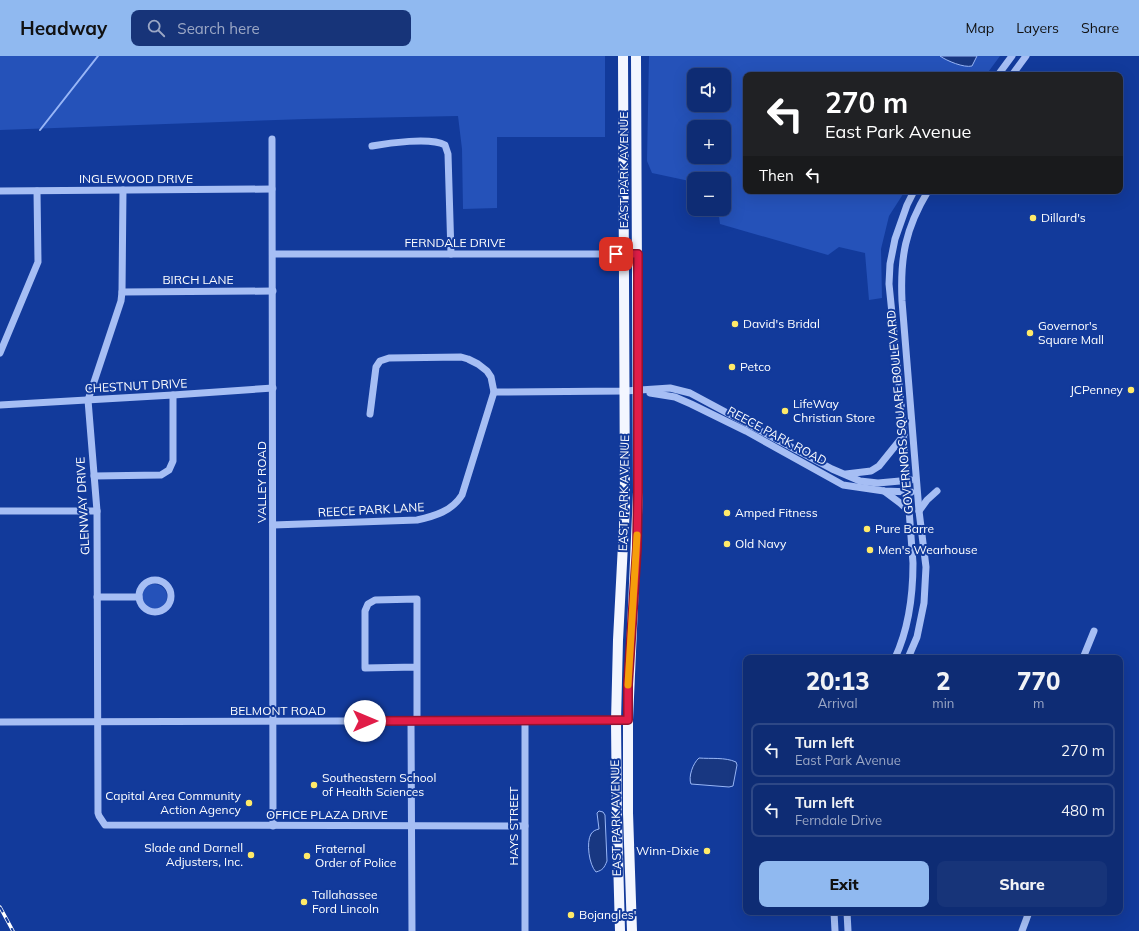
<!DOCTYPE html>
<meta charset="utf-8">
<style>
body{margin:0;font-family:Mulish,sans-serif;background:#173479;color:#f1f3f6;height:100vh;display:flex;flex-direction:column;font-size:15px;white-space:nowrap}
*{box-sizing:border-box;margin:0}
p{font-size:13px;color:#9ba7c5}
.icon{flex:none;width:22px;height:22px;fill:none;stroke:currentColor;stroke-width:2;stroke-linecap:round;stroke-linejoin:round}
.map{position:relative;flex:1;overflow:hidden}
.panel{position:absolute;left:743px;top:599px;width:380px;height:260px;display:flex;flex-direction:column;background:#0e2c74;border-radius:8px;box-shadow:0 4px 16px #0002,0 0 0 1px #2e4886}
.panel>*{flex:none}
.banner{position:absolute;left:743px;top:16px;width:380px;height:122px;border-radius:8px;box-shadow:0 4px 16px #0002,0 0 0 1px #2e4886;background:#202124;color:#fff;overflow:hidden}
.controls{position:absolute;left:687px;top:12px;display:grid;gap:8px}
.controls a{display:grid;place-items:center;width:44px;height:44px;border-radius:8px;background:#0e2c74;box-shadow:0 4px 16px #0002,0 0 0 1px #2e4886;font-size:20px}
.pin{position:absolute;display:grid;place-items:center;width:34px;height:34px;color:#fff;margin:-17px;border-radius:8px;box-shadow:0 2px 6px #0006}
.me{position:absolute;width:44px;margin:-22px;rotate:90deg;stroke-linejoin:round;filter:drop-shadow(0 0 3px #0008)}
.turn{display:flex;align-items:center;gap:14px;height:84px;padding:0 16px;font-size:18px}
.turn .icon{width:52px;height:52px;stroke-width:2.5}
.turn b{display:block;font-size:28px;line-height:34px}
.then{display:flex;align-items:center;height:38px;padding:0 16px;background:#0003;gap:8px;font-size:15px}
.eta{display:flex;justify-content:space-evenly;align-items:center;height:68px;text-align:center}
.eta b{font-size:24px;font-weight:800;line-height:28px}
.cta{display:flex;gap:8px;margin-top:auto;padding:8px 16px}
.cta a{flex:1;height:46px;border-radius:8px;background:#90b9f0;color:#111;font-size:16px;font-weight:800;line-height:46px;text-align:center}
.cta a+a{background:#173479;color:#f1f3f6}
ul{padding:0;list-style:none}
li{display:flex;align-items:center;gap:12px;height:54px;margin:0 8px 6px;padding:0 8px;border:2px solid #2e4886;border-radius:8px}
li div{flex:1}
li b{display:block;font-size:15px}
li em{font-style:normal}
header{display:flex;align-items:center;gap:24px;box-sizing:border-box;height:56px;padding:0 20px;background:#90b9f0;color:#111}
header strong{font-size:19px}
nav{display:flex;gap:22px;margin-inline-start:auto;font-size:14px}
.search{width:280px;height:36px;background:#173479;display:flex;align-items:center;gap:10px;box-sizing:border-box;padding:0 14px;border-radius:8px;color:#9ba7c5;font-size:15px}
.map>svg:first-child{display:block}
.green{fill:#2552b9;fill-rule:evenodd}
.water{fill:#183781;stroke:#98b6f7}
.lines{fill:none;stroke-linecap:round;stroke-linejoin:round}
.stream{stroke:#98b6f7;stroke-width:2}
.minor{stroke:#a6bef4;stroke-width:7}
.major{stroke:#f3f6ff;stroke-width:10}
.rail-casing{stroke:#fff;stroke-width:3.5}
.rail{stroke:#123a9b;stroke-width:2;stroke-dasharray:6;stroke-linecap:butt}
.route-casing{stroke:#92132f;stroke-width:10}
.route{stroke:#e11d48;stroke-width:7}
.slow{stroke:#f59e0b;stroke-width:7}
.poi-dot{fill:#ffea69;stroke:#123a9b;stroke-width:1.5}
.labels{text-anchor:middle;stroke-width:4;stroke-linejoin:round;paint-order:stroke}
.street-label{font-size:12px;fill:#fff;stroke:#123a9b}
.poi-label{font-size:12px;fill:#fff;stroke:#123a9b;text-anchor:start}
</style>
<header>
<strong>Headway</strong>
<div class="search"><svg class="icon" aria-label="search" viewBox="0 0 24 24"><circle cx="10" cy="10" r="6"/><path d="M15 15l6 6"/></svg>Search here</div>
<nav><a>Map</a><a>Layers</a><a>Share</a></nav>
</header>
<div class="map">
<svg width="1139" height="875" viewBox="0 0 1139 875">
<rect width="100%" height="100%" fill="#123a9b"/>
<g class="green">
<path d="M 0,0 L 605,0 L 605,81 L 497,81 L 497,152 L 463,153 L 462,93 L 458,60 L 306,63 L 0,74 Z"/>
<path d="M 649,0 L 1000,0 L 986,19 L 746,19 L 746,135 L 905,135 L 889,160 L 881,193 L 882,242 L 869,244 L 865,197 L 839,191 L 828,199 L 720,168 L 718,153 L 724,153 L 724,123 L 694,123 L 694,126 L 652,117 L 647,105 ZM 694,19 L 724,19 L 724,49 L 694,49 ZM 694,71 L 724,71 L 724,101 L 694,101 Z"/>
<circle cx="154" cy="541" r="13"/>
</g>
<g class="water">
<path d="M 940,0 L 977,0 L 972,10 C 964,12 947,5 940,0 Z"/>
<path d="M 699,702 C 711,703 725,701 736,706 L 737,709 L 733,730 L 729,731 L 691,728 C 688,721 693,707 699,702 Z"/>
<path d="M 599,755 L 603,756 L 605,759 L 607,805 C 604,812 603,814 596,816 C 589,809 586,786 591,778 C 593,775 595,774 599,773 L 597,757 Z"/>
</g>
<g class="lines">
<path class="stream" d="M 40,74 L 98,0"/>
<g class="minor">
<path d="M 998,19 L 1012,0"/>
<path d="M 1012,19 L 1026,0"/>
<path d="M 272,83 L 273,770"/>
<path d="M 372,90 C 388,87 431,81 445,89 L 448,98 L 451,198"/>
<path d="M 123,134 L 122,236 L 121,245 L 88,344 L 97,455 L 98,757 L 99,760 L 105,769 L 525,770"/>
<path d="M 0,135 L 272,133"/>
<path d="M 273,198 L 638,198"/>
<path d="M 122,236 L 273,235"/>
<path d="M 0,297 L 38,206 L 37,135"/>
<path d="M 494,336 L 625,335 L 670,332 L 690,337 L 832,413 L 860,425 L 878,427 L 911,424"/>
<path d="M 650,337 L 675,341 L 691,348 L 746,375 L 843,429 L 884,435 L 911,436"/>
<path d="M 0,349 L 173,339 L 273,332"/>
<path d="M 846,418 L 871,415 L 879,410 L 904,379"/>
<path d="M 94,420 L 161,419 L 169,414 L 173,405 L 173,339"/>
<path d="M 884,435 L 900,447 L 909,455"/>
<path d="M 0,455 L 97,455"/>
<path d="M 919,455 L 927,444 L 937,435"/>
<path d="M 273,469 L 417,464 C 435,460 452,455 462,439 L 494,336 L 491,321 L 487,315 L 478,308 L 468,303 L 461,301 L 389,302 L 380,305 L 376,311 L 370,358"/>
<circle cx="155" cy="540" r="16"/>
<path d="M 97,541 L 139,541"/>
<path d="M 895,602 C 909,572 913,540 913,507 L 901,347 L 889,228 L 890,208 L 895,183 L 907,149 L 914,135"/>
<path d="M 908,602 L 917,581 L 924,547 L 926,511 L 919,455 L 902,245 C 900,202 905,173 928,135"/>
<path d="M 1083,602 L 1094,575"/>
<path d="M 411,665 L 412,875"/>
<path d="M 417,665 L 417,543 L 375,544 L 368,548 L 365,555 L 365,612 L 417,611"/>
<path d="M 525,665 L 525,875"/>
<path d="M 0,666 L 628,664"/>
<path d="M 834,856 L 835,875"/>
<path d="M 847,856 L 848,875"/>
<path d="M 1022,875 L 1029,856"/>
</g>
<g class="major">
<path d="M 620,875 L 617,765 L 616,665 L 618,584 L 625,450 L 623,0"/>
<path d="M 632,875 L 628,757 L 628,664 L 638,436 L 636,0"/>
</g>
<g class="rail-casing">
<path id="rail" d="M 0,851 L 13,875"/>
</g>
<use href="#rail" class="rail"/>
</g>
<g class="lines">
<g class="route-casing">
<path id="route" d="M 365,665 L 628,664 L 628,628 L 637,492 L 638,436 L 638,198 L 616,198"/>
</g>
<use href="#route" class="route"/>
<path class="slow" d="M 628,629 L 637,479"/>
</g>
<g class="poi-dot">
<circle cx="1033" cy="162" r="4"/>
<circle cx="735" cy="268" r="4"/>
<circle cx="1030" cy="277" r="4"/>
<circle cx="732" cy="311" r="4"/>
<circle cx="1131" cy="334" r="4"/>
<circle cx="785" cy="355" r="4"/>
<circle cx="727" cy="457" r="4"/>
<circle cx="867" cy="473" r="4"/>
<circle cx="727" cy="488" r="4"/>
<circle cx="870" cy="494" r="4"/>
<circle cx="314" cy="729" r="4"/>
<circle cx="249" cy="747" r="4"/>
<circle cx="707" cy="795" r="4"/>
<circle cx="251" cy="799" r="4"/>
<circle cx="307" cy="800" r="4"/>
<circle cx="304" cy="846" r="4"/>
<circle cx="571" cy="859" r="4"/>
</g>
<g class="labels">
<g class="street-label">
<text transform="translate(624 114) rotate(-90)" y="4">EAST PARK AVENUE</text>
<text x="136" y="127">INGLEWOOD DRIVE</text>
<text x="455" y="191">FERNDALE DRIVE</text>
<text x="198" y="228">BIRCH LANE</text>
<text transform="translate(136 330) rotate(-3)" y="4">CHESTNUT DRIVE</text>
<text transform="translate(900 356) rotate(-95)" y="4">GOVERNORS SQUARE BOULEVARD</text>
<text transform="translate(777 380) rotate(28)" y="4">REECE PARK ROAD</text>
<text transform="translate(262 426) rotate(-90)" y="4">VALLEY ROAD</text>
<text transform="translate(624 437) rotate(-89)" y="4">EAST PARK AVENUE</text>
<text transform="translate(83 450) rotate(-93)" y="4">GLENWAY DRIVE</text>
<text transform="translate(371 454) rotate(-3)" y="4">REECE PARK LANE</text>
<text x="278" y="659">BELMONT ROAD</text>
<text x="327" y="763">OFFICE PLAZA DRIVE</text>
<text transform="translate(616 762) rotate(-91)" y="4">EAST PARK AVENUE</text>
<text transform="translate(514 770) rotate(-90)" y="4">HAYS STREET</text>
</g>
<g class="poi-label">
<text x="1041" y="166">Dillard's</text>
<text x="743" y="272">David's Bridal</text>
<text x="1038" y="274">Governor's<tspan x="1038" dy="14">Square Mall</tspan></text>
<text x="740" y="315">Petco</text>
<text x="1123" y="338" text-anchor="end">JCPenney</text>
<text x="793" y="352">LifeWay<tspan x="793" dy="14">Christian Store</tspan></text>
<text x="735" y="461">Amped Fitness</text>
<text x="875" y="477">Pure Barre</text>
<text x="735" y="492">Old Navy</text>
<text x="878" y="498">Men's Wearhouse</text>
<text x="322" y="726">Southeastern School<tspan x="322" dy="14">of Health Sciences</tspan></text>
<text x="241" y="744" text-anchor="end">Capital Area Community<tspan x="241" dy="14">Action Agency</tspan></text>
<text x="243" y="796" text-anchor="end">Slade and Darnell<tspan x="243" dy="14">Adjusters, Inc.</tspan></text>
<text x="315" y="797">Fraternal<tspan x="315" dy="14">Order of Police</tspan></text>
<text x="699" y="799" text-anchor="end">Winn-Dixie</text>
<text x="312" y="843">Tallahassee<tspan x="312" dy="14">Ford Lincoln</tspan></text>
<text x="579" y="863">Bojangles'</text>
</g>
</g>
</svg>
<div class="controls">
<a><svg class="icon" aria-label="sound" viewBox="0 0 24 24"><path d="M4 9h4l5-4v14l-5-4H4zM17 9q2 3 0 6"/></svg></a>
<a>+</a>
<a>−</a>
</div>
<div class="pin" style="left:616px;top:198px;background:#d93025"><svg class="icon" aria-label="arrive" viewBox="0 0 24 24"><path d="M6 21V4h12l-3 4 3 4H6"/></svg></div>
<svg class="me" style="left:365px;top:665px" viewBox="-20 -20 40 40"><circle r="19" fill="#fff"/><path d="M0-13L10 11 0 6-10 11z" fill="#e11d48"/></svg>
<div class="banner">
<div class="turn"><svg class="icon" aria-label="left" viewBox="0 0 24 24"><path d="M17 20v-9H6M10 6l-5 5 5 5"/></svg><div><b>270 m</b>East Park Avenue</div></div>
<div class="then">Then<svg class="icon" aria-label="left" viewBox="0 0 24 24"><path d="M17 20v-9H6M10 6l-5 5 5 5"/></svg></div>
</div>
<section class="panel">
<div class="eta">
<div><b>20:13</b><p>Arrival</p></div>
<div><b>2</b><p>min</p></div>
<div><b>770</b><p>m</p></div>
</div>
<ul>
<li><svg class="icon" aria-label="left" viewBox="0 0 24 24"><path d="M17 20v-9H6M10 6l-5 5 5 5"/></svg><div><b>Turn left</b><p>East Park Avenue</p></div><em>270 m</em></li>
<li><svg class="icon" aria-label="left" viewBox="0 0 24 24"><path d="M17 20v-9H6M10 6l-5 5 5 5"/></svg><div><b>Turn left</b><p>Ferndale Drive</p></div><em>480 m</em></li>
</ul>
<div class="cta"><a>Exit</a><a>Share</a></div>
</section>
</div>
